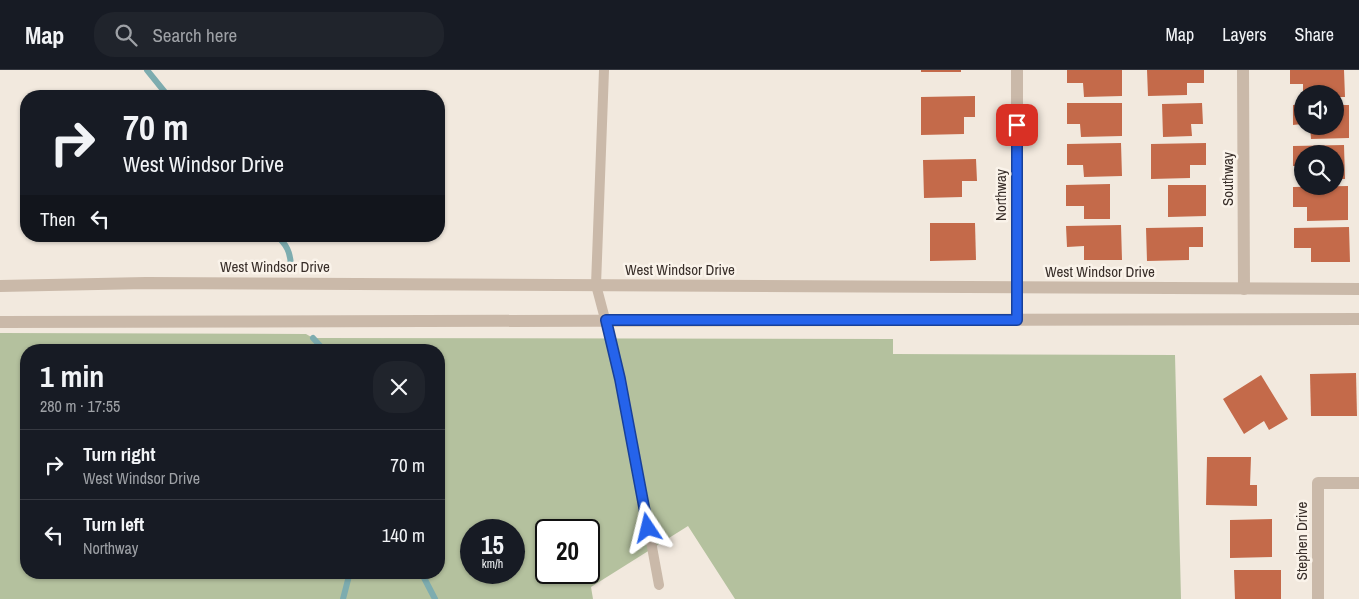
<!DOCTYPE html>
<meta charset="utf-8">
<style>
body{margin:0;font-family:"Archivo Narrow",sans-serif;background:#20242c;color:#f1f3f6;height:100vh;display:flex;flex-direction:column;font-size:19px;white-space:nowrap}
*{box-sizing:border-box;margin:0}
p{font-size:16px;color:#9ea1a6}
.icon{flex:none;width:28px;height:28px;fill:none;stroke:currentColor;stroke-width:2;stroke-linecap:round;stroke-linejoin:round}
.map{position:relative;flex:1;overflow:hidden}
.panel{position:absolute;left:20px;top:274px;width:425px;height:235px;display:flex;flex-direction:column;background:#171b24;border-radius:20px;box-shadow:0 1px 4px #0004}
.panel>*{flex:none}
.guide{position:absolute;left:20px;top:20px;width:425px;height:152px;border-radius:20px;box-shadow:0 1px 4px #0004;background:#171b24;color:#f1f3f6;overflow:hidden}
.controls{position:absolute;left:1294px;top:15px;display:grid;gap:10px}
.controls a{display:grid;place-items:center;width:50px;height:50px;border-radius:50%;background:#171b24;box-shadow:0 1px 4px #0004;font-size:25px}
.speed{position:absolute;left:460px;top:449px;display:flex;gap:10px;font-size:25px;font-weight:700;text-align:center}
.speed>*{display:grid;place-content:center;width:65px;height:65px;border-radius:50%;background:#171b24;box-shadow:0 1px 4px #0004;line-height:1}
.speed small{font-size:12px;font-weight:400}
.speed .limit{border:2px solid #111;border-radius:8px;background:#fff;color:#111}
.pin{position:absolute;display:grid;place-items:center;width:42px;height:42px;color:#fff;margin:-21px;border-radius:10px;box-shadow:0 2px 8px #0006}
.me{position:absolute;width:55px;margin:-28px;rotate:350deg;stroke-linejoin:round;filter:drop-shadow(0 0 4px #0008)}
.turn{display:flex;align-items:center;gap:18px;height:105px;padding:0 20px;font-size:22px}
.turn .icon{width:65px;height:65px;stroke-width:2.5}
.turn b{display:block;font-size:35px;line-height:42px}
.then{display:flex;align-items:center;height:48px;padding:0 20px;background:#0003;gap:10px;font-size:19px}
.round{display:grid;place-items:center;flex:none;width:52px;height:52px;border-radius:20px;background:#20242c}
.headline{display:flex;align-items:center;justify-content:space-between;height:85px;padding:0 20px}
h1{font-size:30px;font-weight:700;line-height:38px}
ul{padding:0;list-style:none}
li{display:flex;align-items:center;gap:15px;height:70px;padding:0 20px;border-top:1px solid #363941}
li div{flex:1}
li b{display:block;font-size:19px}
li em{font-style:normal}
header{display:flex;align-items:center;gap:30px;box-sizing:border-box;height:70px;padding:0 25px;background:#171b24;border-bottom:1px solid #363941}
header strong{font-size:24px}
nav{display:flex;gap:28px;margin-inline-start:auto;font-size:18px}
.search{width:350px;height:45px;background:#20242c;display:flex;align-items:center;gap:12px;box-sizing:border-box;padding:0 18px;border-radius:20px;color:#9ea1a6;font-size:19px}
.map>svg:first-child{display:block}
.green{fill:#b4c19e;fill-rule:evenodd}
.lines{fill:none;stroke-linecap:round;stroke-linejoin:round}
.stream{stroke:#7dacaf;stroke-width:6}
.building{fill:#c46a4a}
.service{stroke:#cab9a9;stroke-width:10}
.minor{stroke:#cab9a9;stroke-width:12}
.tertiary{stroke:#cab9a9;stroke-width:12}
.route-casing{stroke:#184099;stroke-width:12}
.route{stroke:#2563eb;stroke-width:9}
.labels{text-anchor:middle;stroke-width:5;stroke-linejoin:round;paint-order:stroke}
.street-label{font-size:15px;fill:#382e29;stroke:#faf3ea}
</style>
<header>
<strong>Map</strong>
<div class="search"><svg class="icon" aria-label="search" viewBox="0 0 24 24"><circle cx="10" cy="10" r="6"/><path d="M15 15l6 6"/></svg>Search here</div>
<nav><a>Map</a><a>Layers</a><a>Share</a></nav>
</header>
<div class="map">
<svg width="1359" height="529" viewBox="0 0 1359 529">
<rect width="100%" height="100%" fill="#f2e9de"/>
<path class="green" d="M 0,263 L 306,264 L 313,268 L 893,269 L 893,284 L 1175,285 L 1181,529 L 735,529 L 688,456 L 591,517 L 593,529 L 0,529 ZM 26,280 L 439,280 L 439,502 L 26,502 ZM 471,460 L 514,460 L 514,502 L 471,502 ZM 546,460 L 589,460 L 589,502 L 546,502 Z"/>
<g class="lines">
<g class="stream">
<path d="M 147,0 L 168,26"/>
<path d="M 277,166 C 287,175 290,182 291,195"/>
<path d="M 313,268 L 324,280"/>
<path d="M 421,502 L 435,529"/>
<path d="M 343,529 L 350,502"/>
</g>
</g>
<g class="building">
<rect x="921" y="0" width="40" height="2"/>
<path d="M 1067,0 L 1122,0 L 1122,26 L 1084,27 L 1083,13 L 1067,13 Z"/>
<path d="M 1147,0 L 1204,0 L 1204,13 L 1187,13 L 1187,25 L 1148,26 Z"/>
<path d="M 1290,0 L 1344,0 L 1345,27 L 1335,27 L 1335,24 L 1303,24 L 1303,14 L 1290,14 Z"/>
<path d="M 975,26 L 975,47 L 964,47 L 964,64 L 921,65 L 921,27 Z"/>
<path d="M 1067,33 L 1122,33 L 1122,66 L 1081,67 L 1080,54 L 1067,54 Z"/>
<path d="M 1202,33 L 1203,54 L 1191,54 L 1192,66 L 1163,67 L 1162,34 Z"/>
<path d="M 1293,35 L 1302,35 L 1302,54 L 1293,55 Z"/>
<path d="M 1335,35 L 1349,35 L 1349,68 L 1311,69 L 1310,56 L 1335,56 Z"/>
<path d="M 1121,73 L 1122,106 L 1084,107 L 1083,95 L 1067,95 L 1067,74 Z"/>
<path d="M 1206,73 L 1206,95 L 1190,95 L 1190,108 L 1151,109 L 1151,74 Z"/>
<path d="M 1344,75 L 1345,109 L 1335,109 L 1335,84 L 1302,84 L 1302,96 L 1293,96 L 1293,76 Z"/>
<path d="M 976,89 L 977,111 L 962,111 L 962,127 L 924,128 L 923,90 Z"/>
<path d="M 1110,114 L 1110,149 L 1084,149 L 1084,136 L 1066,136 L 1066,115 Z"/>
<path d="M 1168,115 L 1206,115 L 1206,146 L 1168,147 Z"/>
<path d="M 1348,116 L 1348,150 L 1307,151 L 1307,137 L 1293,137 L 1293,117 Z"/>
<path d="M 930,153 L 975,153 L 976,190 L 930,191 Z"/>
<path d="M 1121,155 L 1122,190 L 1084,190 L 1084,176 L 1067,177 L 1066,156 Z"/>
<path d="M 1203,157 L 1203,177 L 1189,177 L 1189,190 L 1147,191 L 1146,158 Z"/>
<path d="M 1349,157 L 1350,192 L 1311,192 L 1311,178 L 1294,178 L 1294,158 Z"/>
<path d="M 1356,303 L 1357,346 L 1311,346 L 1310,304 Z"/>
<path d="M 1261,305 L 1288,349 L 1269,360 L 1264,351 L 1244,364 L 1223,329 Z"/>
<path d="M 1207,387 L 1251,387 L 1250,415 L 1257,415 L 1257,436 L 1206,435 Z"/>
<path d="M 1272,449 L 1272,487 L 1230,488 L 1230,450 Z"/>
<path d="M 1234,500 L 1281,500 L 1281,529 L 1235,529 Z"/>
</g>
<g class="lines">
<path class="service" d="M 604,0 L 596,215 L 621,309 L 659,515"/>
<g class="minor">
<path d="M 1017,0 L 1017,250"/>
<path d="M 1243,0 L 1244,219"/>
<path d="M 1318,529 L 1318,413 L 1359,413"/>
</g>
<g class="tertiary">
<path d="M 0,216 L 146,213 L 1359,219"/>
<path d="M 0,252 L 1359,249"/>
</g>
</g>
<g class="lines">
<g class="route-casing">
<path id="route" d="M 648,458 L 620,309 L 606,250 L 1017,250 L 1017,55"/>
</g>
<use href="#route" class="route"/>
</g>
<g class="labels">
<g class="street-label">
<text transform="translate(1228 109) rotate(-90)" y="5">Southway</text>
<text transform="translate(1001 125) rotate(-90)" y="5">Northway</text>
<text x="275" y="202">West Windsor Drive</text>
<text x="680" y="205">West Windsor Drive</text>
<text x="1100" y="207">West Windsor Drive</text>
<text transform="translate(1302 471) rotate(-90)" y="5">Stephen Drive</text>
</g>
</g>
</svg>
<div class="controls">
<a><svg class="icon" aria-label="sound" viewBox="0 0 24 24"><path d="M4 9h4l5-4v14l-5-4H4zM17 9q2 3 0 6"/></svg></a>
<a><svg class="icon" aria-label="search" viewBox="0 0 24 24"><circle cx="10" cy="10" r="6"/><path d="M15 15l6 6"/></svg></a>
</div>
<div class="speed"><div>15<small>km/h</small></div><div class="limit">20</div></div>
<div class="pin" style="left:1017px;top:55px;background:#d93025"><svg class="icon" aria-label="arrive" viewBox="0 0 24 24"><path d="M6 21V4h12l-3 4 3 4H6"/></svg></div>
<svg class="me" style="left:648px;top:458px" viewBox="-20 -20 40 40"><path d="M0-17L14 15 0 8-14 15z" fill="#2563eb" stroke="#fff" stroke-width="4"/></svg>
<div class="guide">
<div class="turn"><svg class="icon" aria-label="right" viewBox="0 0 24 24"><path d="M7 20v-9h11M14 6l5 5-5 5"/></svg><div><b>70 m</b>West Windsor Drive</div></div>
<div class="then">Then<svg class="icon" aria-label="left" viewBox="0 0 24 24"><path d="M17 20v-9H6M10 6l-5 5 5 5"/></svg></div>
</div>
<section class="panel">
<div class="headline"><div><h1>1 min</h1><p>280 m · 17:55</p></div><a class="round"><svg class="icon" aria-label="close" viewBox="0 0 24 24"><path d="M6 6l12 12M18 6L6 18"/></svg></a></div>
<ul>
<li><svg class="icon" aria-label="right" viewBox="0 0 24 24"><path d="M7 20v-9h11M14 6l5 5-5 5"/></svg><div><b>Turn right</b><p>West Windsor Drive</p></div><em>70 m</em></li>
<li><svg class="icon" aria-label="left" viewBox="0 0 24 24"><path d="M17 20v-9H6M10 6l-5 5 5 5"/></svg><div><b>Turn left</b><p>Northway</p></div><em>140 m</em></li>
</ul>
</section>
</div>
